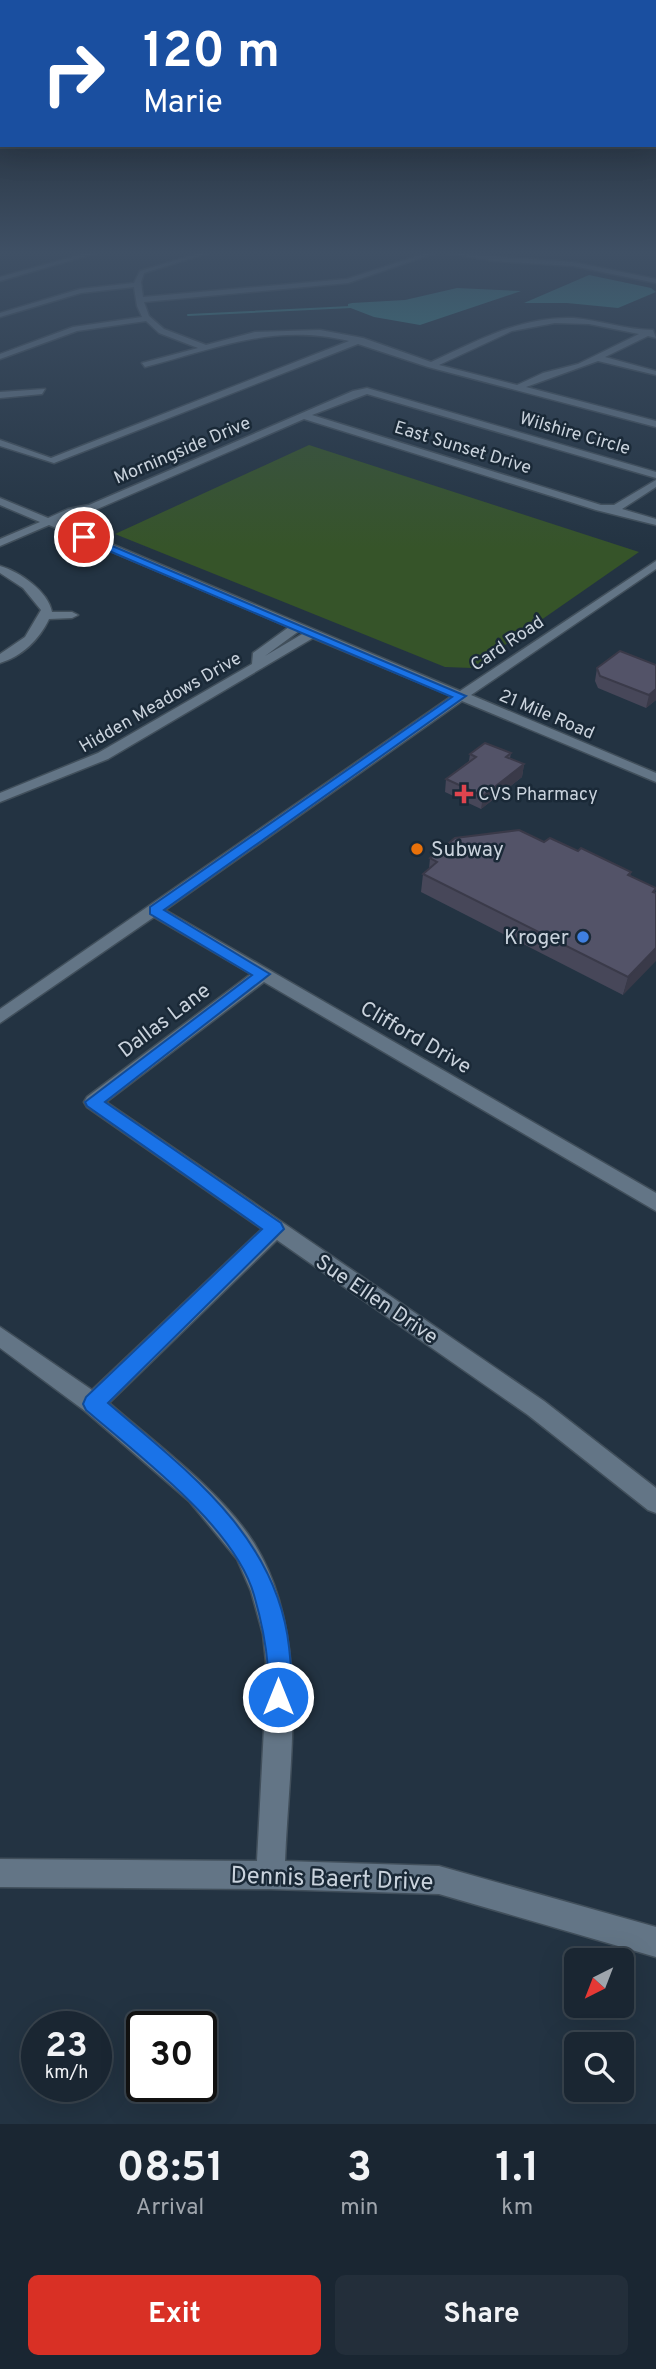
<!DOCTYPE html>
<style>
body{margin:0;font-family:Overpass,sans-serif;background:#232e3a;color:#f1f3f6;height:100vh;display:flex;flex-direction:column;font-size:26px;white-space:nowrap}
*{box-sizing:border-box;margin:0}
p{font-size:23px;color:#9fa5ac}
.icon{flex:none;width:38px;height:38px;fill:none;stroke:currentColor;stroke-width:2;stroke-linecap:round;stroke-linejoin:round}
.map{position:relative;height:2124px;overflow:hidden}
.drawer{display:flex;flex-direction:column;background:#1a2632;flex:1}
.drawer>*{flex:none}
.guide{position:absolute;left:0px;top:0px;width:656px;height:147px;box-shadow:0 7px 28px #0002,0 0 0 2px #38434d;background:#1a4fa0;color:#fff;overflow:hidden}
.needle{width:46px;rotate:222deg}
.tools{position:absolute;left:564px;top:1948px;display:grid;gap:14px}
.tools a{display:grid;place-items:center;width:70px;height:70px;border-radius:10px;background:#1a2632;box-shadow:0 7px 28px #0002,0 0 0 2px #38434d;font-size:35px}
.speed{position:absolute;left:21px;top:2011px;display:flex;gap:14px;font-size:35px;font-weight:700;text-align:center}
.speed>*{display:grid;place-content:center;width:91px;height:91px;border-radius:50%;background:#1a2632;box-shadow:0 7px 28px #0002,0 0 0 2px #38434d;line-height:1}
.speed small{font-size:18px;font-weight:400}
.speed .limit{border:4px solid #111;border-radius:10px;background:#fff;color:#111}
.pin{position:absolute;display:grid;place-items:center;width:60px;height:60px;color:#fff;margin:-30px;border:4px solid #fff;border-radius:50%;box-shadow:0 2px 7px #0007}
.me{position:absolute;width:77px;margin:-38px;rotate:0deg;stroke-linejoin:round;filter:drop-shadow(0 0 5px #0008)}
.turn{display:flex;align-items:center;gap:24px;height:147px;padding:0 28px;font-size:32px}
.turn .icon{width:91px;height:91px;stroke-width:2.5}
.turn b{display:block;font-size:49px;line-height:60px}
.eta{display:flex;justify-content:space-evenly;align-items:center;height:119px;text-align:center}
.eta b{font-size:42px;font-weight:700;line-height:49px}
.action{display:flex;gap:14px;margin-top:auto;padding:14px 28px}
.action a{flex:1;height:80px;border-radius:10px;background:#d93025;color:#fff;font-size:28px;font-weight:700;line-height:80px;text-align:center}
.action a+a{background:#232e3a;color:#f1f3f6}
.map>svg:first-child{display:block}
.green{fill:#365429}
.water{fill:#3c8f91}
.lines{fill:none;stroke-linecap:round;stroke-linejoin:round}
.stream{stroke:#3c8f91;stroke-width:2}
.minor-casing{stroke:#414f5b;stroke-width:3}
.minor{fill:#637586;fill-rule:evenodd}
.wall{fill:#474759}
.shaded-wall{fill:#3a3a49}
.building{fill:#535368;stroke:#3a3a49;stroke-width:2}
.route{fill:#1a73e8;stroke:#114b97;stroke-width:2}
.health-dot{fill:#e0444e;stroke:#1a2937;stroke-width:2.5}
.food-dot{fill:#e8710a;stroke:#1a2937;stroke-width:2.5}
.shop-dot{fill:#3f7fe0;stroke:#1a2937;stroke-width:2.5}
.labels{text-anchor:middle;stroke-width:5;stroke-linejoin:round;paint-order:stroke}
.far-street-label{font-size:18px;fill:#cad3dd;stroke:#1a2937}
.far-poi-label{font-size:18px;fill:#cad3dd;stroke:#1a2937;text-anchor:start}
.poi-label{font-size:21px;fill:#cad3dd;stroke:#1a2937;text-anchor:start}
.street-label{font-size:21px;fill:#cad3dd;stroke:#1a2937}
.near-street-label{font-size:24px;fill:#cad3dd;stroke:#1a2937}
</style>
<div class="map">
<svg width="656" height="2124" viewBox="0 0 656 2124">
<rect width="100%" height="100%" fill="#233342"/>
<path class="green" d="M 309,445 L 639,552 L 472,668 L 445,667 L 115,534 Z"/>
<g class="water">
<path d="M 589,275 L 651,288 L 656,292 L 618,308 L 567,303 L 524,303 Z"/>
<path d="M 457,288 L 521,291 L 420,325 L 374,317 L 348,307 L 348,304 L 352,303 L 405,300 Z"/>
</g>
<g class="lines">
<path class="stream" d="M 188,315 L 351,307"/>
<g class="minor-casing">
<g id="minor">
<path d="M 86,253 L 96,253 L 0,281 L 0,277 Z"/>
<path d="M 199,253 L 208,253 L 144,273 L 141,282 L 143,297 L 347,279 L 426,253 L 435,253 L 348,283 L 144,302 L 149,316 L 164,329 L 206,345 L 255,332 L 320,330 L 363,338 L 431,362 C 477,341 521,316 573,318 C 600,320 627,330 653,330 L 656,338 L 648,336 L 605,357 L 656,371 L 656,375 L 598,361 L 526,387 L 656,421 L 656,427 L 428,367 L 358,344 L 54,463 L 0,446 L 0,440 L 51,458 L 349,341 C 273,323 218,348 145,367 L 142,363 L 198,348 L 159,333 L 146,321 L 77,331 L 0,359 L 0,354 L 73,327 L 142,317 L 137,306 L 134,287 L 81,293 L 0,317 L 0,313 L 80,289 L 134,283 L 140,271 ZM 555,323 L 589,324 L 639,334 L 578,364 L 543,373 L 517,385 L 439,365 L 512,331 Z"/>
<path d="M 449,253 L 573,262 L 656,279 L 656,283 L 573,266 L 494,261 Z"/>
<path d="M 367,388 L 656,472 L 656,478 L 367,394 L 312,415 L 601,505 L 614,505 L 656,480 L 656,487 L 622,509 L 656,519 L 656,525 L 596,510 L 304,419 L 95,510 L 74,514 L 57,521 L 460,691 L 656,561 L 656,569 L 471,695 L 656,773 L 656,782 L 462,701 L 165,910 L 656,1193 L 656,1211 L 264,982 L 106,1102 L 544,1401 L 656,1488 L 656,1513 L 648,1510 L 528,1415 L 277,1240 L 109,1403 C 156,1444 221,1491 254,1543 C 311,1635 289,1758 285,1861 L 439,1866 L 656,1927 L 656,1957 L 439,1894 L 270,1889 L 0,1887 L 0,1859 L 257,1861 L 267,1671 L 263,1634 L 251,1591 L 237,1559 L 189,1501 L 85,1411 L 0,1348 L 0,1327 L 92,1390 L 262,1229 L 87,1107 L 84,1102 L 87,1097 L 251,974 L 154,917 L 0,1023 L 0,1009 L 452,696 L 313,638 L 108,759 L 0,802 L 0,793 L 98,753 L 252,664 L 253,653 L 289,627 L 49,525 L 0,546 L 0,539 L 40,522 L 0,505 L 0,498 L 48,518 L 68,509 L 89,505 L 353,391 ZM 299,631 L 304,633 L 265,656 Z"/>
<path d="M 45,389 L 42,394 L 0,398 L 0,392 Z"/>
<path d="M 0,566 C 20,572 48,591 52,612 L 72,612 L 78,615 L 72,618 L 49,619 C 39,640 22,656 0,663 L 0,654 L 25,637 L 41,610 L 23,588 L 0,573 Z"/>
</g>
</g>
<use href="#minor" class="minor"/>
</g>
<g class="wall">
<path d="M 656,665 L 656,700 L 646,708 L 598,688 L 595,681 L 597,668 Z"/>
<path d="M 511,753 L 510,758 L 524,764 L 522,777 L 481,809 L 445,792 L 446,779 L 469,761 L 470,754 Z"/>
<path d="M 544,842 L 578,851 L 631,872 L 630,876 L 656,888 L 623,995 L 421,892 L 423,874 L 429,869 L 430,858 Z"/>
</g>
<g class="shaded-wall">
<path d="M 656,689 L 656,700 L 646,708 L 649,695 Z"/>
<path d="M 524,764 L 522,777 L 481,809 L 483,796 Z"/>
<path d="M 656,948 L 656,961 L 623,995 L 628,977 Z"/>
</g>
<g class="building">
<path d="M 620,651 L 656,665 L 656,689 L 649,695 L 600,676 L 597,668 Z"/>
<path d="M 485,743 L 511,753 L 506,757 L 524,764 L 483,796 L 446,779 L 476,757 L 470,754 Z"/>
<path d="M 519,830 L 544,842 L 550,838 L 578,851 L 581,848 L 631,872 L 628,875 L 656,888 L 653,892 L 656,893 L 656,948 L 628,977 L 423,874 L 437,862 L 430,858 L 455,838 Z"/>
</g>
<linearGradient id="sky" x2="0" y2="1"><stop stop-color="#131c24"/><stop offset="0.46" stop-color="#3f5065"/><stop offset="1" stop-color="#3f5065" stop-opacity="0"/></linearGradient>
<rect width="656" height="550" fill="url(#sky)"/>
<path class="route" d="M 84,534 L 466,696 L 164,910 L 270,974 L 105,1102 L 281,1223 L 284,1229 L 108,1403 C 186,1470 277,1536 289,1647 C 291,1666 294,1687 287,1705 L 278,1708 L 270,1705 C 265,1693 268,1681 268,1668 C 266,1643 261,1619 254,1595 C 235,1527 139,1456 86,1410 L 83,1404 L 86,1397 L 262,1229 L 87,1106 L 85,1102 L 252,975 L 150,914 L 150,907 L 452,697 L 81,539 L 81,535 Z"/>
<path class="health-dot" d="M460.5 783.5h7v7h7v7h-7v7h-7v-7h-7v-7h7z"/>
<circle class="food-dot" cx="417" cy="849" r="7"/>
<circle class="shop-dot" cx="583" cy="937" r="7"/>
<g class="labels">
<g class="far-street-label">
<text transform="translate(575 433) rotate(16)" y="6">Wilshire Circle</text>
<text transform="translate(463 447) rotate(17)" y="6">East Sunset Drive</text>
<text transform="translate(182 450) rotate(-23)" y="6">Morningside Drive</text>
<text transform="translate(507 643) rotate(-34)" y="6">Card Road</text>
<text transform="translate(160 702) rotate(-30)" y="6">Hidden Meadows Drive</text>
<text transform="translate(547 714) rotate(23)" y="6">21 Mile Road</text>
</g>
<g class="far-poi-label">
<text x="478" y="800">CVS Pharmacy</text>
</g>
<g class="poi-label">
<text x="431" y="856">Subway</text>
<text x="569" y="944" text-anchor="end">Kroger</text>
</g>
<g class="street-label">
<text transform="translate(164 1020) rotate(-37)" y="7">Dallas Lane</text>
<text transform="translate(416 1037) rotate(30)" y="7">Clifford Drive</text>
<text transform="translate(377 1299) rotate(34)" y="7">Sue Ellen Drive</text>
</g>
<g class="near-street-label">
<text transform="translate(332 1878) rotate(2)" y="8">Dennis Baert Drive</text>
</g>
</g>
</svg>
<div class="tools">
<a><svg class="needle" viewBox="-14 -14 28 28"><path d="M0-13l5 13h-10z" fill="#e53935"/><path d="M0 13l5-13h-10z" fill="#9fa5ac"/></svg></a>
<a><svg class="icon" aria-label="search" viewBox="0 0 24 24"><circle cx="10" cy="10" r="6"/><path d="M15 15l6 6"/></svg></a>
</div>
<div class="speed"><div>23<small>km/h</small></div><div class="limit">30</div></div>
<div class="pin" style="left:84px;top:537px;background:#d93025"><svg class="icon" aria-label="arrive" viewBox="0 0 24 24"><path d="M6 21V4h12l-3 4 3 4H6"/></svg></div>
<svg class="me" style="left:278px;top:1697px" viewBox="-20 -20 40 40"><circle r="17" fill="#1a73e8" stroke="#fff" stroke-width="3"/><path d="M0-11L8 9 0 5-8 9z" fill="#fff"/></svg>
<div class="guide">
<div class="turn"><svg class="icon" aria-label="right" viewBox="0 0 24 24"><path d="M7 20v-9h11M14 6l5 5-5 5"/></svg><div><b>120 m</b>Marie</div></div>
</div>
</div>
<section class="drawer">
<div class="eta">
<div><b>08:51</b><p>Arrival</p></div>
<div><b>3</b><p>min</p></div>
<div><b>1.1</b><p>km</p></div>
</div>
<div class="action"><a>Exit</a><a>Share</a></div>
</section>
